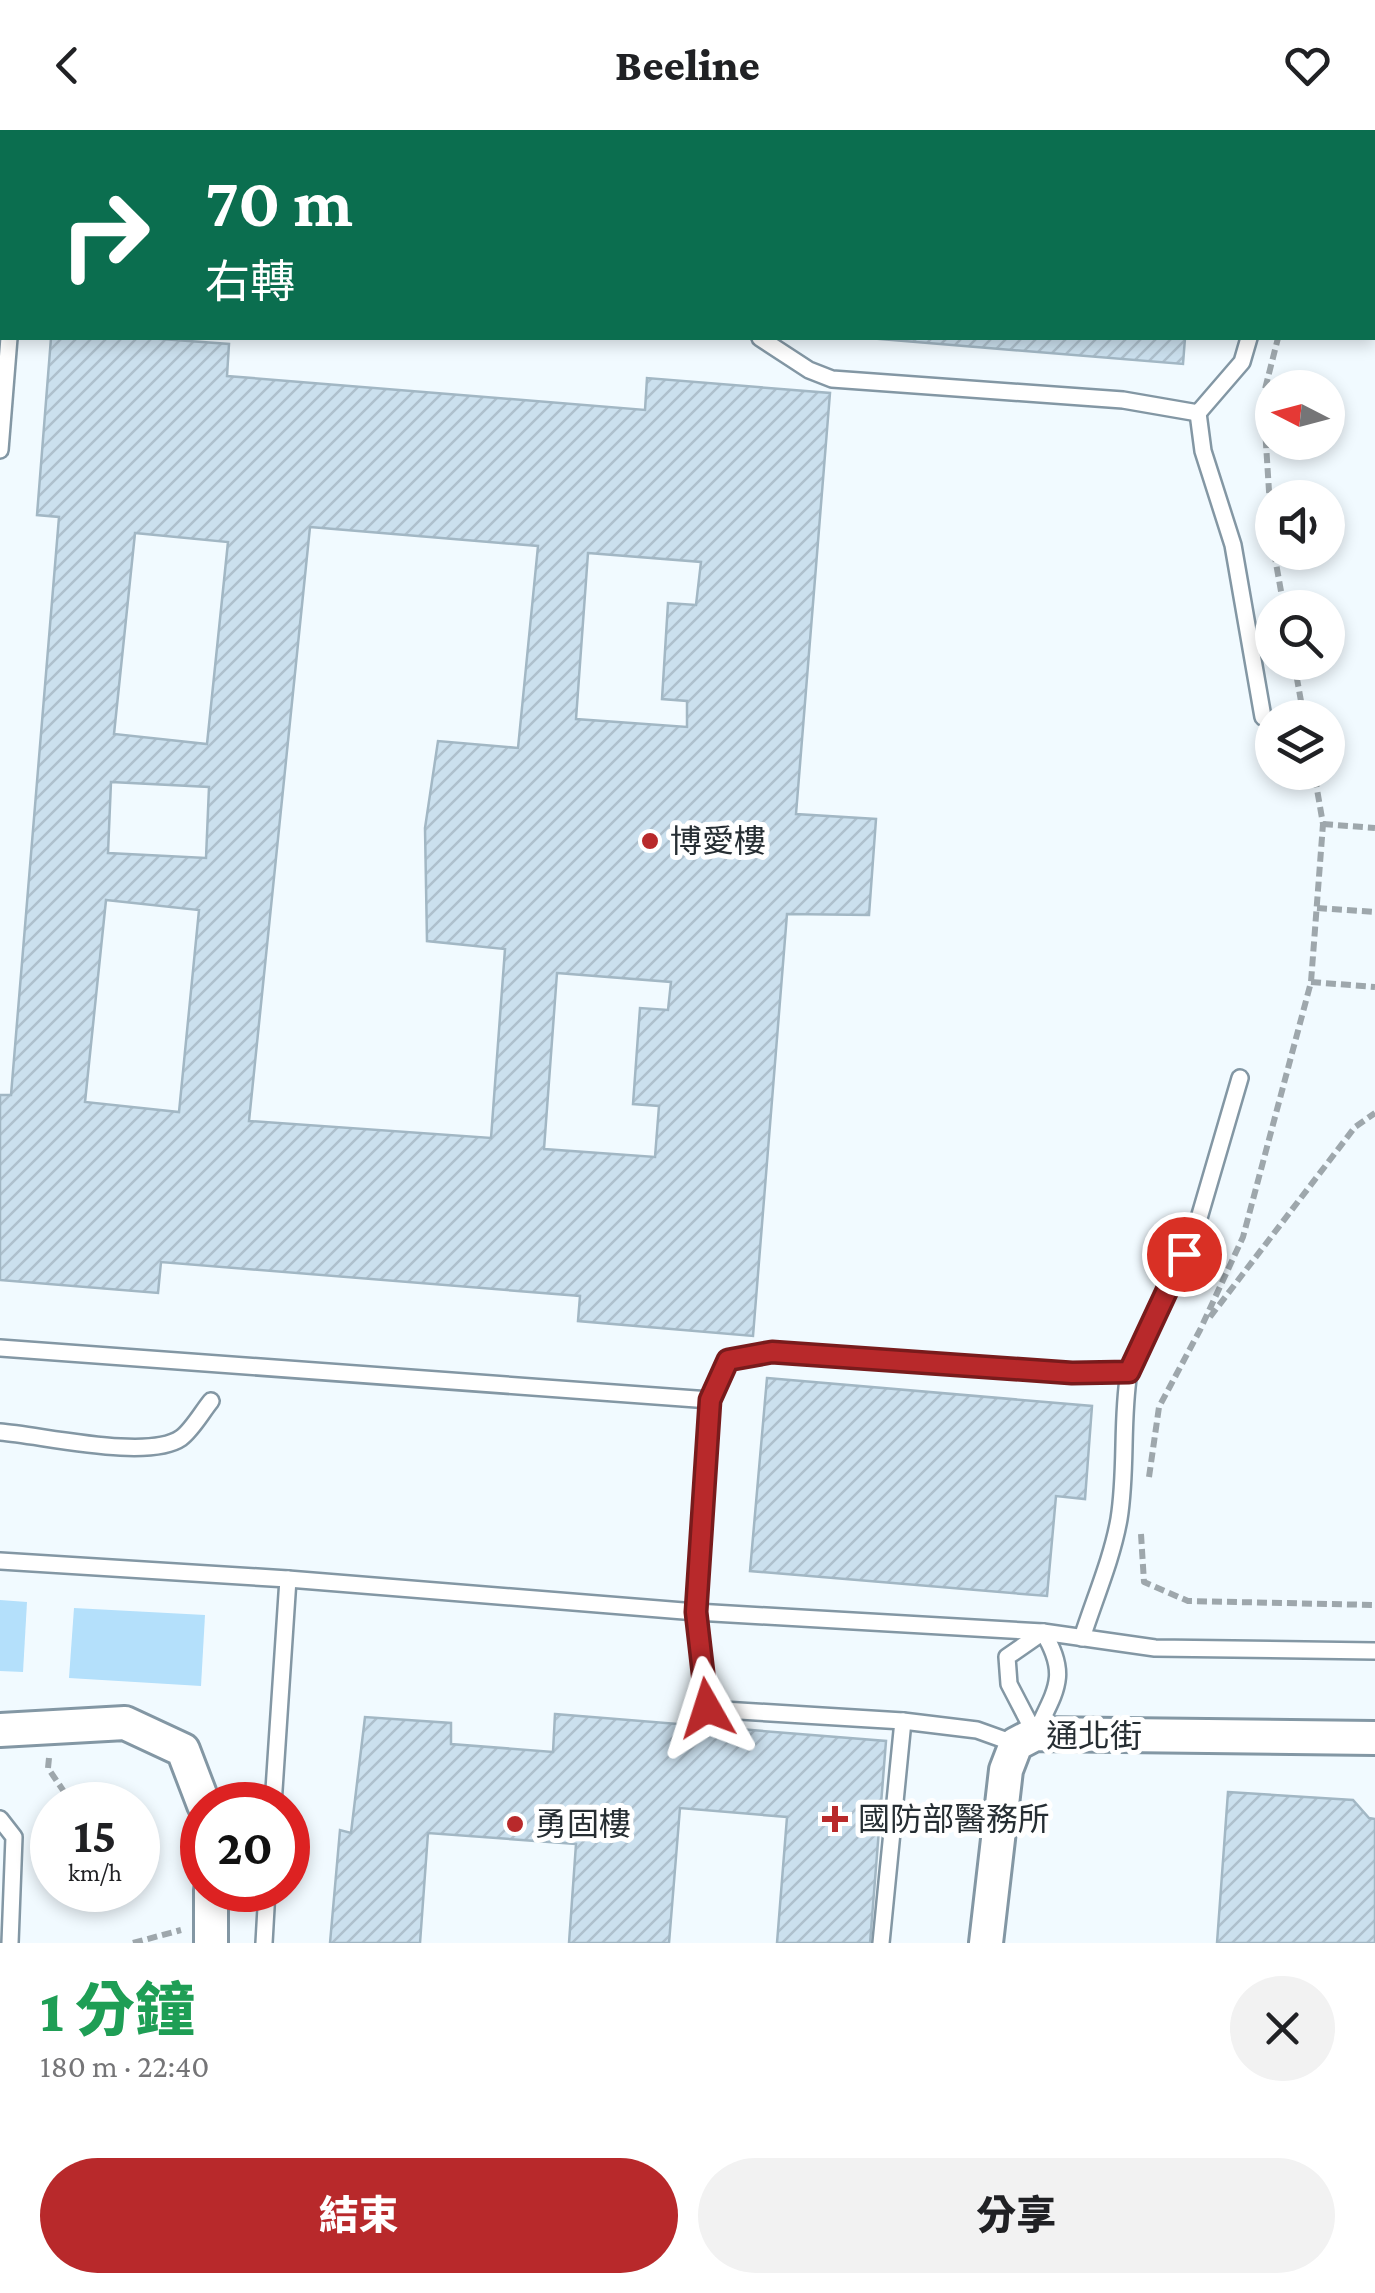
<!DOCTYPE html>
<html lang="zh-TW">
<meta charset="utf-8">
<style>
body{margin:0;font-family:"Crimson Pro","Noto Sans TC",serif;background:#f2f2f2;color:#202124;height:100vh;display:flex;flex-direction:column;font-size:38px;white-space:nowrap}
*{box-sizing:border-box;margin:0}
p{font-size:32px;color:#757577}
.icon{flex:none;width:55px;height:55px;fill:none;stroke:currentColor;stroke-width:2;stroke-linecap:round;stroke-linejoin:round}
.map{position:relative;height:1813px;overflow:hidden}
.panel{display:flex;flex-direction:column;background:#fff;flex:1}
.panel>*{flex:none}
.hud{position:absolute;left:0px;top:0px;width:1375px;height:210px;box-shadow:0 5px 15px #0003;background:#0b6e4f;color:#fff;overflow:hidden}
.needle{width:65px;rotate:276deg}
.fabs{position:absolute;left:1255px;top:240px;display:grid;gap:20px}
.fabs a{display:grid;place-items:center;width:90px;height:90px;border-radius:50%;background:#fff;box-shadow:0 5px 15px #0003;font-size:50px}
.speed{position:absolute;left:30px;top:1652px;display:flex;gap:20px;font-size:50px;font-weight:700;text-align:center}
.speed>*{display:grid;place-content:center;width:130px;height:130px;border-radius:50%;background:#fff;box-shadow:0 5px 15px #0003;line-height:1}
.speed small{font-size:25px;font-weight:400}
.speed .limit{border:15px solid #d22;background:#fff;color:#111}
.pin{position:absolute;display:grid;place-items:center;width:85px;height:85px;color:#fff;margin:-42px;border:5px solid #fff;border-radius:50%;box-shadow:0 2px 10px #0007}
.me{position:absolute;width:110px;margin:-55px;rotate:354deg;stroke-linejoin:round;filter:drop-shadow(0 0 8px #0008)}
.turn{display:flex;align-items:center;gap:35px;height:210px;padding:0 40px;font-size:45px}
.turn .icon{width:130px;height:130px;stroke-width:2.5}
.turn b{display:block;font-size:70px;line-height:85px}
.round{display:grid;place-items:center;flex:none;width:105px;height:105px;border-radius:52px;background:#f2f2f2}
.overview{display:flex;align-items:center;justify-content:space-between;height:170px;padding:0 40px}
h1{font-size:60px;font-weight:800;line-height:75px;color:#1e9e55}
.cta{display:flex;gap:20px;margin-top:auto;padding:20px 40px}
.cta a{flex:1;height:115px;border-radius:60px;background:#b8292b;color:#fff;font-size:40px;font-weight:800;line-height:115px;text-align:center}
.cta a+a{background:#f2f2f2;color:#202124}
header{display:flex;justify-content:space-between;align-items:center;height:130px;padding:0 40px;background:#fff;font-size:45px;font-weight:800}
.map>svg:first-child{display:block}
.park{fill:#b4e0fb}
.building{fill:url(#building-hatch);stroke:#a2b7c4;stroke-width:2.5;fill-rule:evenodd}
.lines{fill:none;stroke-linecap:round;stroke-linejoin:round}
.service-casing{stroke:#8397a4;stroke-width:20}
.minor-casing{stroke:#8397a4;stroke-width:38}
.path{stroke:#9ea7ac;stroke-width:6;stroke-dasharray:10 5;stroke-linecap:butt}
.service{stroke:#fff;stroke-width:15}
.minor{stroke:#fff;stroke-width:32}
.route-casing{stroke:#781b1c;stroke-width:25}
.route{stroke:#b8292b;stroke-width:18}
.poi-dot{fill:#b8292b;stroke:#fff;stroke-width:4}
.labels{text-anchor:middle;stroke-width:10;stroke-linejoin:round;paint-order:stroke}
.poi-label{font-size:32px;fill:#262e33;stroke:#fff;text-anchor:start}
.street-label{font-size:32px;fill:#262e33;stroke:#fff}
</style>
<header><svg class="icon" aria-label="back" viewBox="0 0 24 24"><path d="M15 5l-7 7 7 7"/></svg>Beeline<svg class="icon" aria-label="heart" viewBox="0 0 24 24"><path d="M12 20l-8-8c-3-5 5-10 8-4 3-6 11-1 8 4z"/></svg></header>
<div class="map">
<svg width="1375" height="1813" viewBox="0 0 1375 1813">
<defs>
<pattern id="building-hatch" width="6" height="6" patternUnits="userSpaceOnUse" patternTransform="scale(2.5)"><rect width="6" height="6" fill="#cbe0ee"/><path d="M-1 1l2-2M0 6l6-6M5 7l2-2" fill="none" stroke="#aec0cd"/></pattern>
</defs>
<rect width="100%" height="100%" fill="#f1faff"/>
<g class="park">
<path d="M 0,1470 L 27,1472 L 23,1542 L 0,1541 Z"/>
<path d="M 74,1478 L 205,1485 L 201,1556 L 69,1548 Z"/>
</g>
<g class="building">
<path d="M 51,208 L 148,208 L 229,214 L 227,246 L 645,280 L 647,248 L 830,263 L 796,684 L 876,689 L 869,785 L 787,784 L 753,1206 L 578,1191 L 580,1166 L 161,1132 L 158,1163 L 0,1150 L 0,965 L 11,965 L 59,387 L 37,385 ZM 310,397 L 538,416 L 518,618 L 438,611 L 425,698 L 427,811 L 505,819 L 491,1008 L 249,991 ZM 135,403 L 228,412 L 207,614 L 114,604 ZM 588,423 L 701,432 L 696,475 L 668,473 L 662,569 L 687,571 L 687,597 L 576,589 ZM 111,652 L 209,657 L 206,728 L 108,723 ZM 106,770 L 199,780 L 179,982 L 85,972 ZM 557,843 L 671,852 L 668,880 L 640,878 L 633,974 L 659,976 L 655,1027 L 544,1019 Z"/>
<path d="M 868,208 L 1185,208 L 1183,234 Z"/>
<path d="M 767,1248 L 1092,1276 L 1085,1369 L 1056,1366 L 1047,1466 L 750,1441 Z"/>
<path d="M 555,1584 L 886,1611 L 870,1813 L 777,1813 L 787,1687 L 680,1678 L 669,1813 L 569,1813 L 576,1714 L 428,1703 L 420,1813 L 330,1813 L 340,1700 L 351,1703 L 365,1587 L 451,1593 L 451,1614 L 553,1622 Z"/>
<path d="M 1228,1662 L 1353,1670 L 1369,1688 L 1375,1689 L 1375,1813 L 1217,1813 Z"/>
</g>
<g class="lines">
<g class="service-casing">
<g id="service">
<path d="M 95,2 L 95,0"/>
<path d="M 1372,109 L 1375,109"/>
<path d="M 760,208 L 809,240 L 832,249 L 1123,270 L 1198,283 L 1242,232 L 1249,208"/>
<path d="M 1198,283 L 1203,321 L 1233,415 L 1263,587"/>
<path d="M 0,320 L 9,208"/>
<path d="M 1240,948 L 1197,1095 L 1129,1242 L 1072,1243 L 772,1222 L 728,1230 L 710,1270 L 696,1482 L 1043,1502 L 1155,1518 L 1375,1521"/>
<path d="M 0,1218 L 710,1270"/>
<path d="M 0,1302 C 41,1305 148,1331 181,1308 C 192,1300 202,1282 211,1271"/>
<path d="M 0,1431 L 288,1449 L 696,1482 L 707,1579 L 903,1591"/>
<path d="M 1043,1502 C 1070,1546 1055,1561 1035,1604 L 1009,1554 L 1007,1527 Z"/>
<path d="M 1082,1508 C 1094,1470 1112,1429 1119,1389 C 1127,1340 1121,1291 1129,1242"/>
<path d="M 273,1675 L 288,1449"/>
<path d="M 0,1689 L 14,1707 L 10,1813"/>
<path d="M 264,1813 L 267,1760"/>
<path d="M 881,1813 L 903,1591 L 977,1600 L 1016,1614"/>
</g>
</g>
<g class="minor-casing">
<g id="minor">
<path d="M 1352,0 L 1375,3"/>
<path d="M 0,1600 L 125,1593 L 183,1620 L 204,1675"/>
<path d="M 211,1760 L 211,1813"/>
<path d="M 986,1813 L 1006,1640 L 1016,1614 L 1035,1604 L 1375,1608"/>
</g>
</g>
<g class="path">
<path d="M 1081,0 L 1114,2"/>
<path d="M 1372,143 L 1375,143"/>
<path d="M 1272,408 L 1263,267 L 1278,208"/>
<path d="M 1274,422 L 1284,478"/>
<path d="M 1294,532 L 1304,588"/>
<path d="M 1323,694 L 1375,698"/>
<path d="M 1317,778 L 1375,782"/>
<path d="M 1311,852 L 1375,857"/>
<path d="M 1210,1187 L 1355,997 L 1375,983"/>
<path d="M 1149,1347 L 1159,1277 L 1200,1200 L 1243,1107 L 1311,852 L 1323,694 L 1314,642"/>
<path d="M 1141,1404 L 1144,1452 L 1188,1471 L 1375,1475"/>
<path d="M 49,1628 L 48,1638 L 73,1675"/>
<path d="M 133,1813 L 181,1800"/>
</g>
<use href="#service" class="service"/>
<use href="#minor" class="minor"/>
</g>
<g class="lines">
<g class="route-casing">
<path id="route" d="M 707,1578 L 696,1482 L 710,1270 L 728,1230 L 772,1222 L 1072,1243 L 1129,1242 L 1184,1124"/>
</g>
<use href="#route" class="route"/>
</g>
<g class="poi-dot">
<circle cx="650" cy="711" r="10"/>
<path d="M830 1674h10v10h10v10h-10v10h-10v-10h-10v-10h10z"/>
<circle cx="515" cy="1694" r="10"/>
</g>
<g class="labels">
<g class="poi-label">
<text x="670" y="722">博愛樓</text>
<text x="858" y="1700">國防部醫務所</text>
<text x="535" y="1705">勇固樓</text>
</g>
<g class="street-label">
<text x="1094" y="1617">通北街</text>
</g>
</g>
</svg>
<div class="fabs">
<a><svg class="needle" viewBox="-14 -14 28 28"><path d="M0-13l5 13h-10z" fill="#e53935"/><path d="M0 13l5-13h-10z" fill="#757577"/></svg></a>
<a><svg class="icon" aria-label="sound" viewBox="0 0 24 24"><path d="M4 9h4l5-4v14l-5-4H4zM17 9q2 3 0 6"/></svg></a>
<a><svg class="icon" aria-label="search" viewBox="0 0 24 24"><circle cx="10" cy="10" r="6"/><path d="M15 15l6 6"/></svg></a>
<a><svg class="icon" aria-label="layers" viewBox="0 0 24 24"><path d="M12 4l9 5-9 5-9-5zM3 14l9 5 9-5"/></svg></a>
</div>
<div class="speed"><div>15<small>km/h</small></div><div class="limit">20</div></div>
<div class="pin" style="left:1184px;top:1124px;background:#d93025"><svg class="icon" aria-label="arrive" viewBox="0 0 24 24"><path d="M6 21V4h12l-3 4 3 4H6"/></svg></div>
<svg class="me" style="left:707px;top:1578px" viewBox="-20 -20 40 40"><path d="M0-17L14 15 0 8-14 15z" fill="#b8292b" stroke="#fff" stroke-width="4"/></svg>
<div class="hud">
<div class="turn"><svg class="icon" aria-label="right" viewBox="0 0 24 24"><path d="M7 20v-9h11M14 6l5 5-5 5"/></svg><div><b>70 m</b>右轉</div></div>
</div>
</div>
<section class="panel">
<div class="overview"><div><h1>1 分鐘</h1><p>180 m · 22:40</p></div><a class="round"><svg class="icon" aria-label="close" viewBox="0 0 24 24"><path d="M6 6l12 12M18 6L6 18"/></svg></a></div>
<div class="cta"><a>結束</a><a>分享</a></div>
</section>
